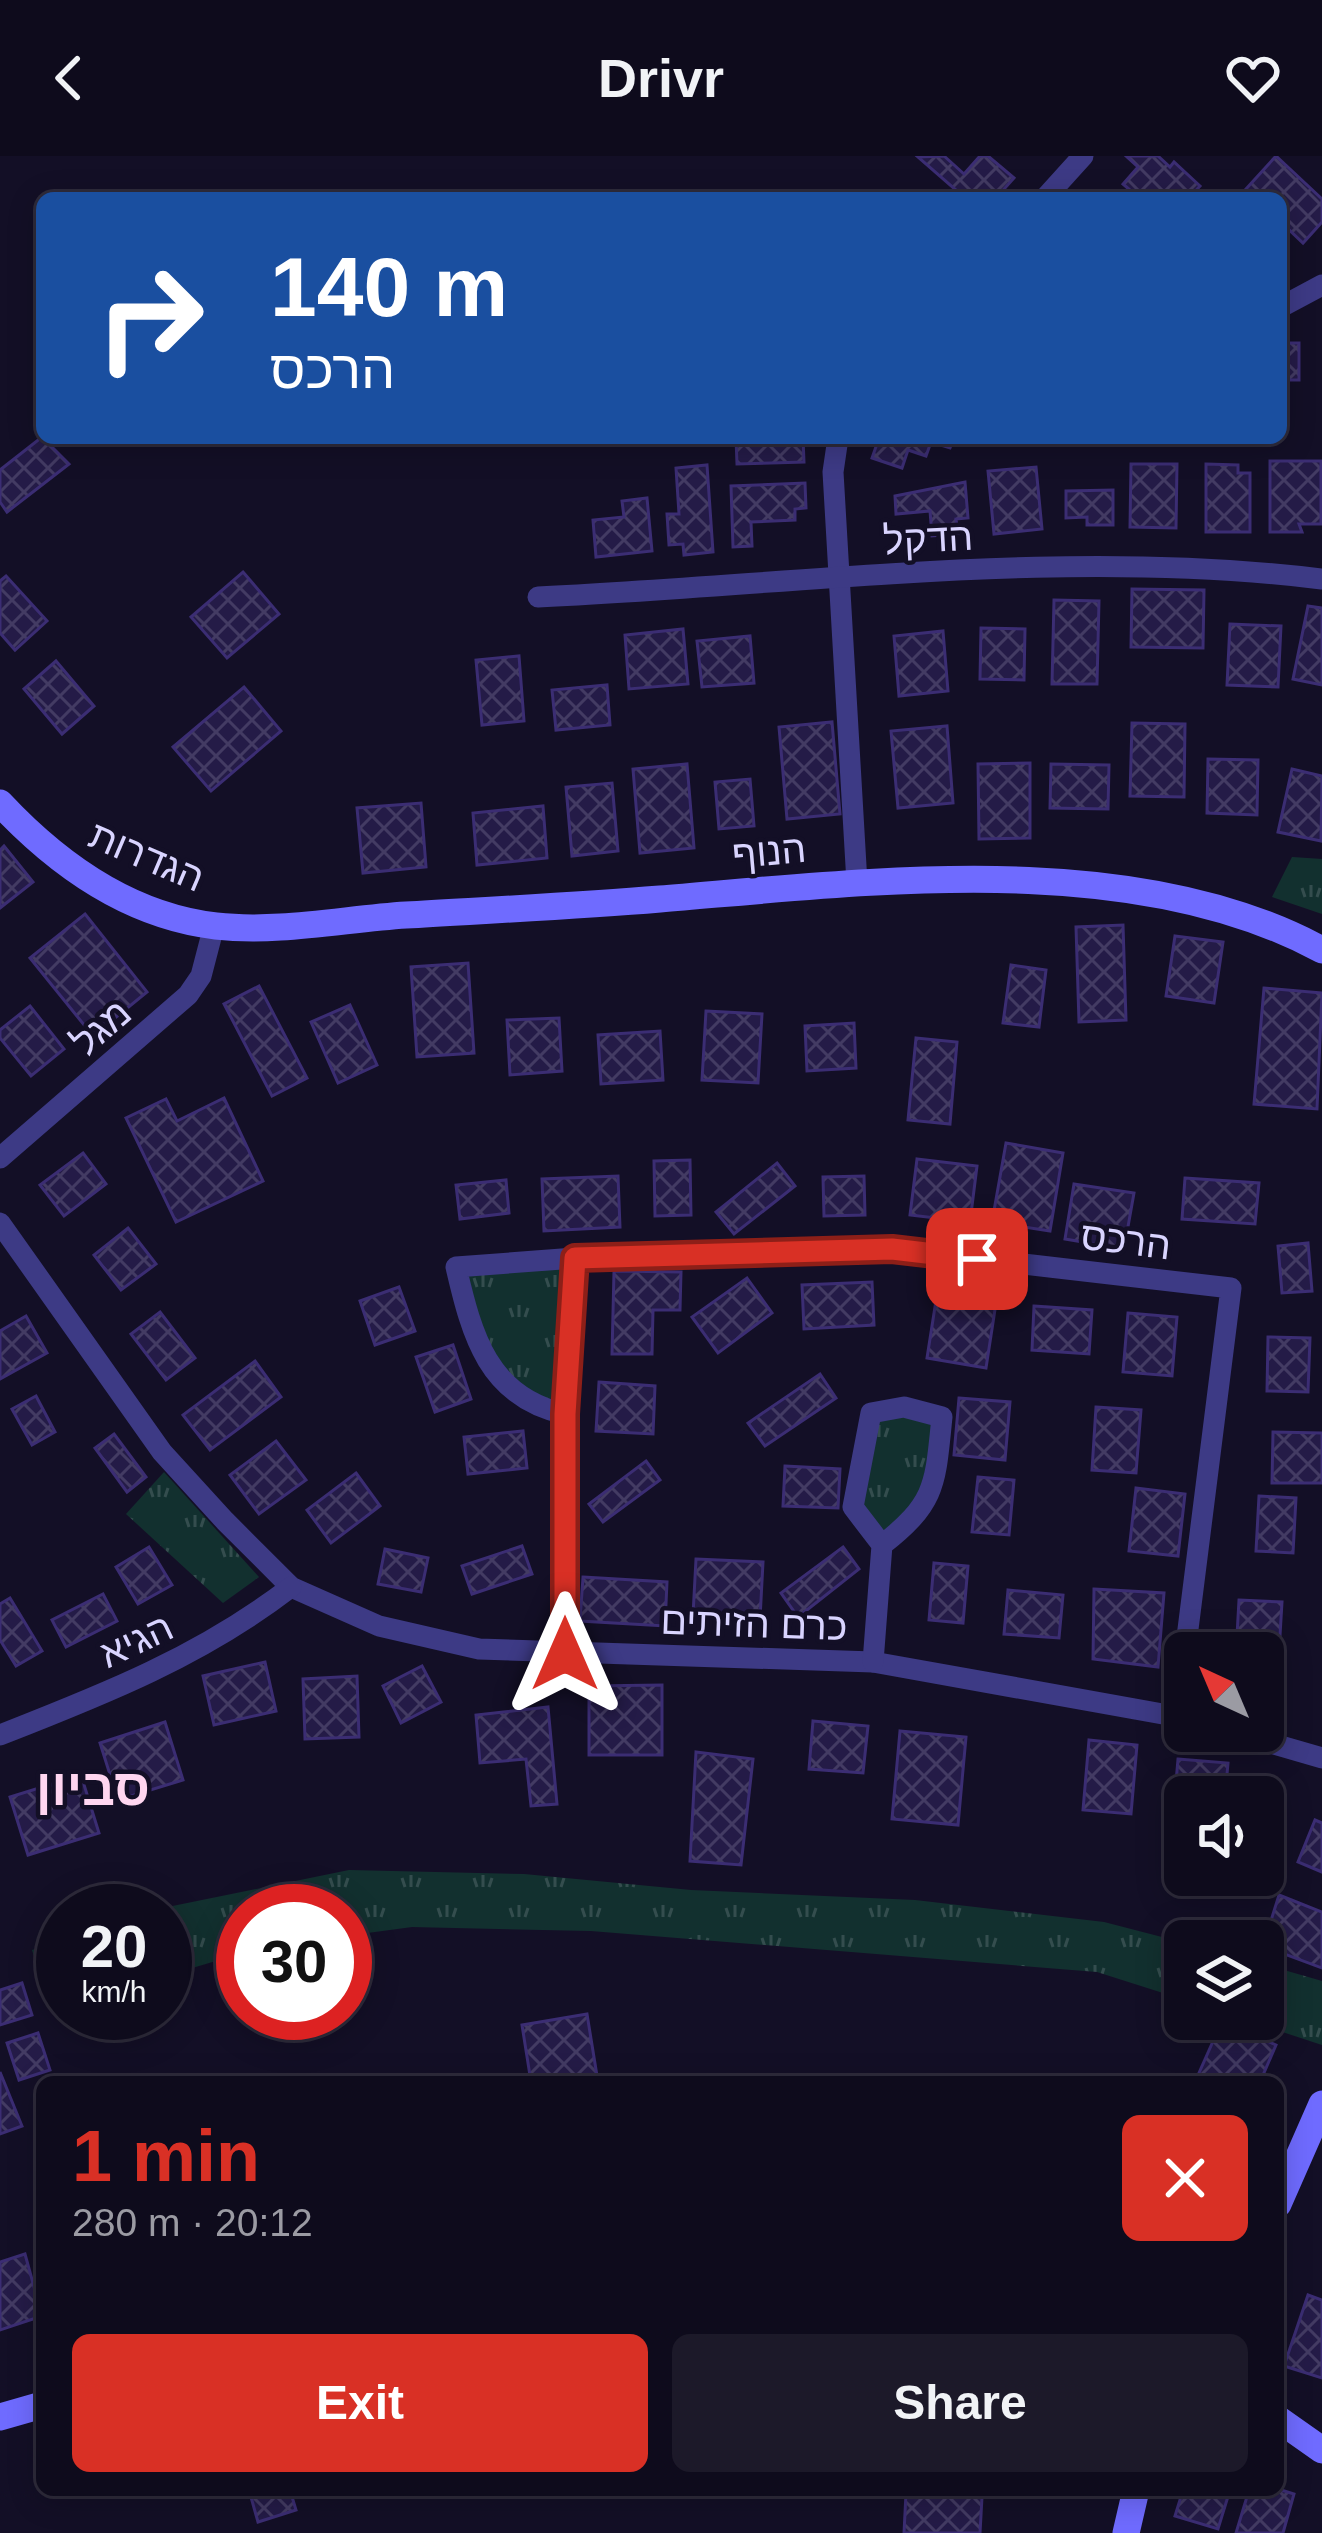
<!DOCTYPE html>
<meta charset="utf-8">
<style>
body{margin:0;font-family:Helvetica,"Noto Sans Hebrew",sans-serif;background:#1c1929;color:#f1f3f6;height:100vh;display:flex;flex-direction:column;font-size:45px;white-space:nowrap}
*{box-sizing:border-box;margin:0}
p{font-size:39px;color:#9b9ba3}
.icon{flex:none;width:66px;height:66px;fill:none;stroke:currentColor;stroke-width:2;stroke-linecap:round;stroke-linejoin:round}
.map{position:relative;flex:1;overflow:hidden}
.side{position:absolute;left:36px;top:1920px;width:1248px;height:420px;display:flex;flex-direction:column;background:#0e0b1c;border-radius:18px;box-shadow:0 6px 30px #0003,0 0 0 3px #2e2b3b}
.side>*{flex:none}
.top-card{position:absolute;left:36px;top:36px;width:1251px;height:252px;border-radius:18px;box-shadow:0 6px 30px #0003,0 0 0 3px #2e2b3b;background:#1a4fa0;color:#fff;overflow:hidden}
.needle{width:78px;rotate:316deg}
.controls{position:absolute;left:1164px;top:1476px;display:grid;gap:24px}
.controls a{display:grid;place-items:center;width:120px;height:120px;border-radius:18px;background:#0e0b1c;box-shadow:0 6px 30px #0003,0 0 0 3px #2e2b3b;font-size:60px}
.speed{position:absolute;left:36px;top:1728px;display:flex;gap:24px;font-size:60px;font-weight:700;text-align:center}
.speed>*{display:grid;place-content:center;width:156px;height:156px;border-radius:50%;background:#0e0b1c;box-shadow:0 6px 30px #0003,0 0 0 3px #2e2b3b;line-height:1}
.speed small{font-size:30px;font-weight:400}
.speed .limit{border:18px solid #d22;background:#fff;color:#111}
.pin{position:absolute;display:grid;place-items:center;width:102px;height:102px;color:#fff;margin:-51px;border-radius:24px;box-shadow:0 6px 18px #0006}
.me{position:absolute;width:132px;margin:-66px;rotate:0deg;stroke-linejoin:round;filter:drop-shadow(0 0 9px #0008)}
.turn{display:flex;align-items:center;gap:42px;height:252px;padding:0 36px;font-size:54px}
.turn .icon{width:156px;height:156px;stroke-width:2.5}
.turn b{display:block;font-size:84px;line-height:102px}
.round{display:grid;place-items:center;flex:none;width:126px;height:126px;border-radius:18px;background:#1c1929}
.head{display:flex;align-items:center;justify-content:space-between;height:204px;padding:0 36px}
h1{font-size:72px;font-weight:700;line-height:90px;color:#d93025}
.cta{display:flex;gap:24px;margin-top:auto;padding:24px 36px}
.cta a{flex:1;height:138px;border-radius:18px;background:#d93025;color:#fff;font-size:48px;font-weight:700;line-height:138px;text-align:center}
.cta a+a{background:#1c1929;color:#f1f3f6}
header{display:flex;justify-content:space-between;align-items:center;height:156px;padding:0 36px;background:#0e0b1c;font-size:54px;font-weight:700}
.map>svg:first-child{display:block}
.grass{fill:url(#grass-tufts)}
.building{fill:url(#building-cross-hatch);stroke:#3b2d73;stroke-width:3}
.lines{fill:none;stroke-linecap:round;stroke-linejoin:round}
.street{stroke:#3d3a85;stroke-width:21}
.secondary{stroke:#6f6bff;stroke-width:27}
.route-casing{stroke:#8d1f18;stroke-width:30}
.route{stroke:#d93025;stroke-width:21}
.labels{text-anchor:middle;stroke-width:9;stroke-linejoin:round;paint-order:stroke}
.street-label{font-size:39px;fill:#d9d4ff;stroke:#130f26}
.district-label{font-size:51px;font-weight:bold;fill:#ffd6f0;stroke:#130f26}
</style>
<header><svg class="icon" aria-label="back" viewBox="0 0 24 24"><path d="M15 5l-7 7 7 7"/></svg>Drivr<svg class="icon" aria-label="heart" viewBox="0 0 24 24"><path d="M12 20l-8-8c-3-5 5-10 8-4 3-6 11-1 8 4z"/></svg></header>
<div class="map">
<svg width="1322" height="2377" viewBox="0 0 1322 2377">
<defs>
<pattern id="grass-tufts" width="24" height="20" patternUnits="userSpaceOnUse" patternTransform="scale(3)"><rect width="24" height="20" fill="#12302f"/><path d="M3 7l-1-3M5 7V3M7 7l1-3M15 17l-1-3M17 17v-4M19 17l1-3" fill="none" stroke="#344d4e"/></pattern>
<pattern id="building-cross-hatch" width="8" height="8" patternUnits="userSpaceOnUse" patternTransform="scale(3)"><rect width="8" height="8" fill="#241b47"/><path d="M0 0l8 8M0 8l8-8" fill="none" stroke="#433b63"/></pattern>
</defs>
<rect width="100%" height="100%" fill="#130f26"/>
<g class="grass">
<path d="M 1292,701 L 1322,703 L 1322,758 L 1272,741 Z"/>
<path d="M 575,1102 L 565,1258 L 493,1215 L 456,1111 Z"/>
<path d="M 871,1257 L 942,1261 L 936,1322 L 882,1389 L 853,1351 Z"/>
<path d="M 164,1316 L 259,1421 L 223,1447 L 126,1358 Z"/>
<path d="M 349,1714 L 524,1718 L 691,1734 L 915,1744 L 1104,1766 L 1185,1787 L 1185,1844 L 1097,1816 L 591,1775 L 412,1771 L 345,1780 L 345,1755 L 243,1755 L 243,1797 L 165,1820 L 165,1755 L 148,1755 Z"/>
<path d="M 63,1784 L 63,1851 L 51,1855 L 32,1794 Z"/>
<path d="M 1263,1808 L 1322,1825 L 1322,1889 L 1243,1863 L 1263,1863 Z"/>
</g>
<g class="building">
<path d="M 944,0 L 964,18 L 980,0 L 988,0 L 1014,22 L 996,42 L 965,42 L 918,1 Z"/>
<path d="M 1126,0 L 1158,0 L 1170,11 L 1174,6 L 1200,30 L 1189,42 L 1139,42 L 1123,28 L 1138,11 Z"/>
<path d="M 1276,0 L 1322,43 L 1322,66 L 1303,87 L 1281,66 L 1281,42 L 1255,42 L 1246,33 Z"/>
<rect x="1281" y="187" width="18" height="37"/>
<path d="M 42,281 L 69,308 L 7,356 L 0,346 L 0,314 Z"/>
<path d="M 736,282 L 803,282 L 804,306 L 737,308 Z"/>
<path d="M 879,282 L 954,282 L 950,292 L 931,286 L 926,300 L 908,294 L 902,312 L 872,302 Z"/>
<path d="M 1270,305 L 1321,305 L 1321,368 L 1299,368 L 1302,376 L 1270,376 Z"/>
<path d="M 1131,308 L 1177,308 L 1176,372 L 1130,371 Z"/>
<path d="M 1206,308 L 1238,309 L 1238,317 L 1250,317 L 1250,376 L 1206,376 Z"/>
<path d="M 707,309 L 713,396 L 684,399 L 683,388 L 669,389 L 667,358 L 679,358 L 676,312 Z"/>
<path d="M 1036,311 L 1042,373 L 994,378 L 988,315 Z"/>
<path d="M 965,326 L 968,362 L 956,363 L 958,378 L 932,380 L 930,355 L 896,358 L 895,340 Z"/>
<path d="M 805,327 L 806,352 L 795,353 L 795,364 L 751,366 L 752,390 L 733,391 L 731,330 Z"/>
<path d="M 1113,334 L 1113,369 L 1087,369 L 1087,361 L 1066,362 L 1066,335 Z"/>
<path d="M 647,342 L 652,395 L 596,401 L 593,364 L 624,361 L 622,345 Z"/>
<path d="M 243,416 L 279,458 L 227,502 L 191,461 Z"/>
<path d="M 6,420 L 47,465 L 15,494 L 0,477 L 0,425 Z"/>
<path d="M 1132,433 L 1204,434 L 1203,492 L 1131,491 Z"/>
<path d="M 1054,444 L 1099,445 L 1097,528 L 1052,528 Z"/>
<path d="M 1308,450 L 1322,452 L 1322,529 L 1293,523 Z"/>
<path d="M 1230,468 L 1281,470 L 1278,531 L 1227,529 Z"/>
<path d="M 981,472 L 1025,473 L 1024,524 L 980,523 Z"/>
<path d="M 683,473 L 688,528 L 629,533 L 625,479 Z"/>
<path d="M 943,475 L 948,535 L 899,540 L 894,480 Z"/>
<path d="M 750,480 L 754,527 L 702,531 L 697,485 Z"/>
<path d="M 519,500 L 524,565 L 482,569 L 476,504 Z"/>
<path d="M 56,505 L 94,550 L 62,578 L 24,533 Z"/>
<path d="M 607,529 L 610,569 L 556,574 L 552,534 Z"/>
<path d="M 244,531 L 281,575 L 211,635 L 173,591 Z"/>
<path d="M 832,566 L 840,658 L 787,663 L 779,571 Z"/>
<path d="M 1132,567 L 1185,568 L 1184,641 L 1130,640 Z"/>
<path d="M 947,570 L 953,647 L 898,652 L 891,575 Z"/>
<path d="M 1208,603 L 1258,604 L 1257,659 L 1207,657 Z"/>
<path d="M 1030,607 L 1030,682 L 979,683 L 978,608 Z"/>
<path d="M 687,608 L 694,692 L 640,697 L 633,613 Z"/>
<path d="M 1051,608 L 1109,609 L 1108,653 L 1050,652 Z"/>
<path d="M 1292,613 L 1322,620 L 1321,685 L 1278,676 Z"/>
<path d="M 750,623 L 754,670 L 719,673 L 715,626 Z"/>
<path d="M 612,627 L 618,695 L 572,700 L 566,631 Z"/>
<path d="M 421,647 L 426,711 L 363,717 L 357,652 Z"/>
<path d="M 543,650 L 547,702 L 477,709 L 473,657 Z"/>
<path d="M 4,690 L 33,726 L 0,752 L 0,694 Z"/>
<path d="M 85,758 L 147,836 L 93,880 L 30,802 Z"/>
<path d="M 1123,769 L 1126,864 L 1079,866 L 1076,771 Z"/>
<path d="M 1175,780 L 1223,786 L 1214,847 L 1166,840 Z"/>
<path d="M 468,807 L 474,897 L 417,901 L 411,811 Z"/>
<path d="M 1011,809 L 1046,814 L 1039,871 L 1003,867 Z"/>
<path d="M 259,830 L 307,922 L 272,940 L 224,848 Z"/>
<path d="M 1264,832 L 1322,837 L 1317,953 L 1254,948 Z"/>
<path d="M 350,849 L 377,909 L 338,927 L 311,866 Z"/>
<path d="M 30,850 L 64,893 L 31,920 L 0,882 L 0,874 Z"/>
<path d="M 706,855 L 762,858 L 758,927 L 702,924 Z"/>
<path d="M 559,862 L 562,915 L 510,919 L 507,864 Z"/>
<path d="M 854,867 L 856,912 L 807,915 L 805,870 Z"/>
<path d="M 660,875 L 663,924 L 601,928 L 598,879 Z"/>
<path d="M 916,882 L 957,886 L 950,968 L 908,964 Z"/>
<path d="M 224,942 L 263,1025 L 176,1066 L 126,962 L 166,943 L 177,965 Z"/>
<path d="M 1006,987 L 1063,997 L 1050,1075 L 992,1066 Z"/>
<path d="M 83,997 L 106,1028 L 64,1060 L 40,1029 Z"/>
<path d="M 917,1003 L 977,1010 L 970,1066 L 910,1059 Z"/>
<path d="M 690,1004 L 691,1059 L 655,1060 L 654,1005 Z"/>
<path d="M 777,1007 L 795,1030 L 734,1078 L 716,1056 Z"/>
<path d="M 618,1020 L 620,1071 L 544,1075 L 542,1023 Z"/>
<path d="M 864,1020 L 865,1059 L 824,1060 L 823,1021 Z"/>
<path d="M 1185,1022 L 1259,1027 L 1255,1068 L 1182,1063 Z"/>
<path d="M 506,1024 L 509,1057 L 460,1063 L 456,1029 Z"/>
<path d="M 1074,1028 L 1134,1037 L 1124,1093 L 1065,1083 Z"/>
<path d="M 128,1072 L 156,1108 L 121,1134 L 94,1099 Z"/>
<path d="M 1308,1087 L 1312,1135 L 1282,1137 L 1278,1090 Z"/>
<path d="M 614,1115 L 681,1116 L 680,1154 L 653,1154 L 652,1198 L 612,1198 Z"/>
<path d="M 747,1122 L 772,1157 L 718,1197 L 692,1161 Z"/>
<path d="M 872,1126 L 874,1169 L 804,1173 L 802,1129 Z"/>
<path d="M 399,1131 L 415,1175 L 375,1189 L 360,1145 Z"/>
<path d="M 937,1138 L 996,1147 L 986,1212 L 927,1202 Z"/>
<path d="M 1034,1150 L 1092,1154 L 1089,1198 L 1032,1194 Z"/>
<path d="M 160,1156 L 195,1202 L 166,1224 L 131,1178 Z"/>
<path d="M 1128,1157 L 1177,1161 L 1172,1220 L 1123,1216 Z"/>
<path d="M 26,1160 L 47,1197 L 0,1223 L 0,1175 Z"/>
<path d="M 1268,1181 L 1310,1182 L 1308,1236 L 1267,1235 Z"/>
<path d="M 453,1189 L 471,1243 L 435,1256 L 416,1201 Z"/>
<path d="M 255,1205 L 281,1241 L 210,1294 L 183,1259 Z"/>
<path d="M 820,1218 L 836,1242 L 765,1290 L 748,1267 Z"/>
<path d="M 599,1226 L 655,1230 L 653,1278 L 596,1275 Z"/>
<path d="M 36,1240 L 55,1276 L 32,1289 L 12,1253 Z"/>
<path d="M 959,1242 L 1010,1246 L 1005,1304 L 954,1299 Z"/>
<path d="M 1096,1251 L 1141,1254 L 1136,1317 L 1092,1314 Z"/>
<path d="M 523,1275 L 527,1312 L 468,1318 L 464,1281 Z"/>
<path d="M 1273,1276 L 1322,1277 L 1322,1327 L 1272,1327 Z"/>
<path d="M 114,1278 L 146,1321 L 127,1336 L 95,1292 Z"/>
<path d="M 276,1285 L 306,1324 L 259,1358 L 230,1319 Z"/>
<path d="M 646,1305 L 660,1324 L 603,1366 L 589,1348 Z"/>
<path d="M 785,1310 L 840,1313 L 838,1352 L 783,1350 Z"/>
<path d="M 356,1317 L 380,1350 L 331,1387 L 307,1354 Z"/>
<path d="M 978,1321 L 1014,1324 L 1009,1379 L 972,1376 Z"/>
<path d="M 1136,1332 L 1185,1338 L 1178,1400 L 1129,1395 Z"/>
<path d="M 1259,1340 L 1296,1342 L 1293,1397 L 1256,1395 Z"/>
<path d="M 522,1390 L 532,1418 L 472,1438 L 462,1410 Z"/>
<path d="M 149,1391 L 172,1429 L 138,1448 L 116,1411 Z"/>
<path d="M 843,1391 L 859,1413 L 798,1461 L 781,1437 Z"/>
<path d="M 385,1393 L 428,1402 L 421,1436 L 378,1428 Z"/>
<path d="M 696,1403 L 763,1406 L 760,1463 L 693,1459 Z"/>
<path d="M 934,1407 L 968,1410 L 963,1467 L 929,1464 Z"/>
<path d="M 583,1421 L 667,1426 L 665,1470 L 580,1465 Z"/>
<path d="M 1094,1433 L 1164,1437 L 1158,1511 L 1093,1503 Z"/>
<path d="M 1008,1434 L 1063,1439 L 1059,1482 L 1004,1478 Z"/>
<path d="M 103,1438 L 117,1465 L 66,1491 L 52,1464 Z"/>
<path d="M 10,1442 L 42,1495 L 16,1510 L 0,1484 L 0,1448 Z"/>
<path d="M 1239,1444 L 1282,1446 L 1277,1530 L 1263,1529 L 1263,1497 L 1236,1497 Z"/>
<path d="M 265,1506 L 276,1555 L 214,1569 L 203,1520 Z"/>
<path d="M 422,1510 L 441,1546 L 401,1567 L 383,1530 Z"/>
<path d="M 357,1520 L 359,1581 L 305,1583 L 303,1523 Z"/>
<path d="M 662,1529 L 662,1599 L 589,1599 L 589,1530 Z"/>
<path d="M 548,1551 L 557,1648 L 531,1650 L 526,1603 L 480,1607 L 476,1559 Z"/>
<path d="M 813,1565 L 868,1570 L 863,1617 L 809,1613 Z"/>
<path d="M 165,1566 L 183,1624 L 118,1644 L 100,1587 Z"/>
<path d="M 900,1575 L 966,1581 L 958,1669 L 892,1663 Z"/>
<path d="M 1089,1584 L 1137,1589 L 1131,1658 L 1083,1654 Z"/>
<path d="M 696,1596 L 753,1603 L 741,1709 L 690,1705 Z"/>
<path d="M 1178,1603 L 1228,1607 L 1225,1641 L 1185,1641 L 1185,1675 L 1172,1674 Z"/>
<path d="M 81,1619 L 99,1677 L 28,1699 L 10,1641 Z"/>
<path d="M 1315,1664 L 1322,1667 L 1322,1716 L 1298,1706 Z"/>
<path d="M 1279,1739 L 1322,1756 L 1322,1812 L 1263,1790 Z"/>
<path d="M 22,1827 L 32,1859 L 0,1869 L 0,1834 Z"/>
<path d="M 587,1858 L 598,1926 L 531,1926 L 522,1869 Z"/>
<path d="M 1222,1865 L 1276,1889 L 1260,1926 L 1195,1926 Z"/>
<path d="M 38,1877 L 50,1914 L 19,1924 L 7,1887 Z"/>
<path d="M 0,1916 L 22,1970 L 0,1978 Z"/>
<path d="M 25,2098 L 42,2160 L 0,2174 L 0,2106 Z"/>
<path d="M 1308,2139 L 1322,2144 L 1322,2222 L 1284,2210 Z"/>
<path d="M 1278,2333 L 1294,2338 L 1283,2377 L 1236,2377 L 1249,2334 Z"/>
<path d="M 249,2334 L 290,2334 L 296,2354 L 258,2366 Z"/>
<path d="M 1183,2334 L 1230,2334 L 1218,2373 L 1175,2360 Z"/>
<path d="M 906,2337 L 982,2341 L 980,2377 L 904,2377 Z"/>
</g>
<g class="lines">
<g class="street">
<path d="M 1045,42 L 1083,0"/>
<path d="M 1281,151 L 1322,129"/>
<path d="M 838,282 L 833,316 L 857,727"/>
<path d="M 538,441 C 798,429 1062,391 1322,423"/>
<path d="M 0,1002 L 188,839 L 201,820 L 214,770"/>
<path d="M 0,1067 L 162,1296 L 225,1365 L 291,1431 L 379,1470 L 479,1493 L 873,1506 L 1185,1562"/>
<path d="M 565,1258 C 488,1241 472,1180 456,1111 L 575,1102"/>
<path d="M 565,1498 L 565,1258 L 575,1102 L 893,1093 L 1231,1132 L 1185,1497"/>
<path d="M 873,1506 L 882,1389 C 937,1346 935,1328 942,1261 L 904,1251 L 871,1257 L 853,1351 L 882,1389"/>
<path d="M 1177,1560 L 1185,1498"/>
<path d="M 1229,1575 L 1322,1602"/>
<path d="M 0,1579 C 105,1538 201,1500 291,1431"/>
</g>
<g class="secondary">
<path d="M 0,647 C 58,709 129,760 216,770 C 278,777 344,763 406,759 C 491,754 576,750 660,743 C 867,726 1133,691 1322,794"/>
<path d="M 1278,2048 L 1322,1948"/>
<path d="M 0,2261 L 42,2249"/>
<path d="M 1278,2263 L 1322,2294"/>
<path d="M 1126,2377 L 1136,2334"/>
</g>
</g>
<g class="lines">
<g class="route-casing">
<path id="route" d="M 565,1498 L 565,1258 L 575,1102 L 892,1093 L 977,1103"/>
</g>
<use href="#route" class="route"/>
</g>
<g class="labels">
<g class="street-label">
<text transform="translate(928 382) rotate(-3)" y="14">הדקל</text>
<text transform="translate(769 695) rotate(-5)" y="14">הנוף</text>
<text transform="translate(147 700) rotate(23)" y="14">הגדרות</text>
<text transform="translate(101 871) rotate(-41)" y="14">מגל</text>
<text transform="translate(1126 1084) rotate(7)" y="14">הרכס</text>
<text transform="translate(754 1467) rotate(2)" y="14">כרם הזיתים</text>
<text transform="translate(136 1484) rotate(-25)" y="14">הגיא</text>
</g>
<g class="district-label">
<text x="93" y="1649">סביון</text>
</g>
</g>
</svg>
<div class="controls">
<a><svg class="needle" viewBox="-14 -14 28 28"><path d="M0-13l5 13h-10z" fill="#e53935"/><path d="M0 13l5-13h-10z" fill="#9b9ba3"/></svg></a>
<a><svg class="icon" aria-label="sound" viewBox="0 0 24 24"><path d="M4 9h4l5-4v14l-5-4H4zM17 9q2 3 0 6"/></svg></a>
<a><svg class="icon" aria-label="layers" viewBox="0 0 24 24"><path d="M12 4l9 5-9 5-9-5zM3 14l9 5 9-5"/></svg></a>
</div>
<div class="speed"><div>20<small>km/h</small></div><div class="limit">30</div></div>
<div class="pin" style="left:977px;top:1103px;background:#d93025"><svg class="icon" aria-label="arrive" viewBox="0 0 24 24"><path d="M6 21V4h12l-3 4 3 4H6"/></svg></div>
<svg class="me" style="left:565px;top:1498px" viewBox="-20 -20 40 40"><path d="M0-17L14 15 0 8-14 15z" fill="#d93025" stroke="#fff" stroke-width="4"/></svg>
<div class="top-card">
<div class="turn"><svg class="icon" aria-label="right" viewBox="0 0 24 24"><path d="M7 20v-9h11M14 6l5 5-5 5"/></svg><div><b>140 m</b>הרכס</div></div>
</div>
<section class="side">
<div class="head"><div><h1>1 min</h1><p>280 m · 20:12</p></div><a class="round" style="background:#d93025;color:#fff"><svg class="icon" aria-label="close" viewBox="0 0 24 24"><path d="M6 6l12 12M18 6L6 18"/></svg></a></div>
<div class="cta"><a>Exit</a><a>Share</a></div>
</section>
</div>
